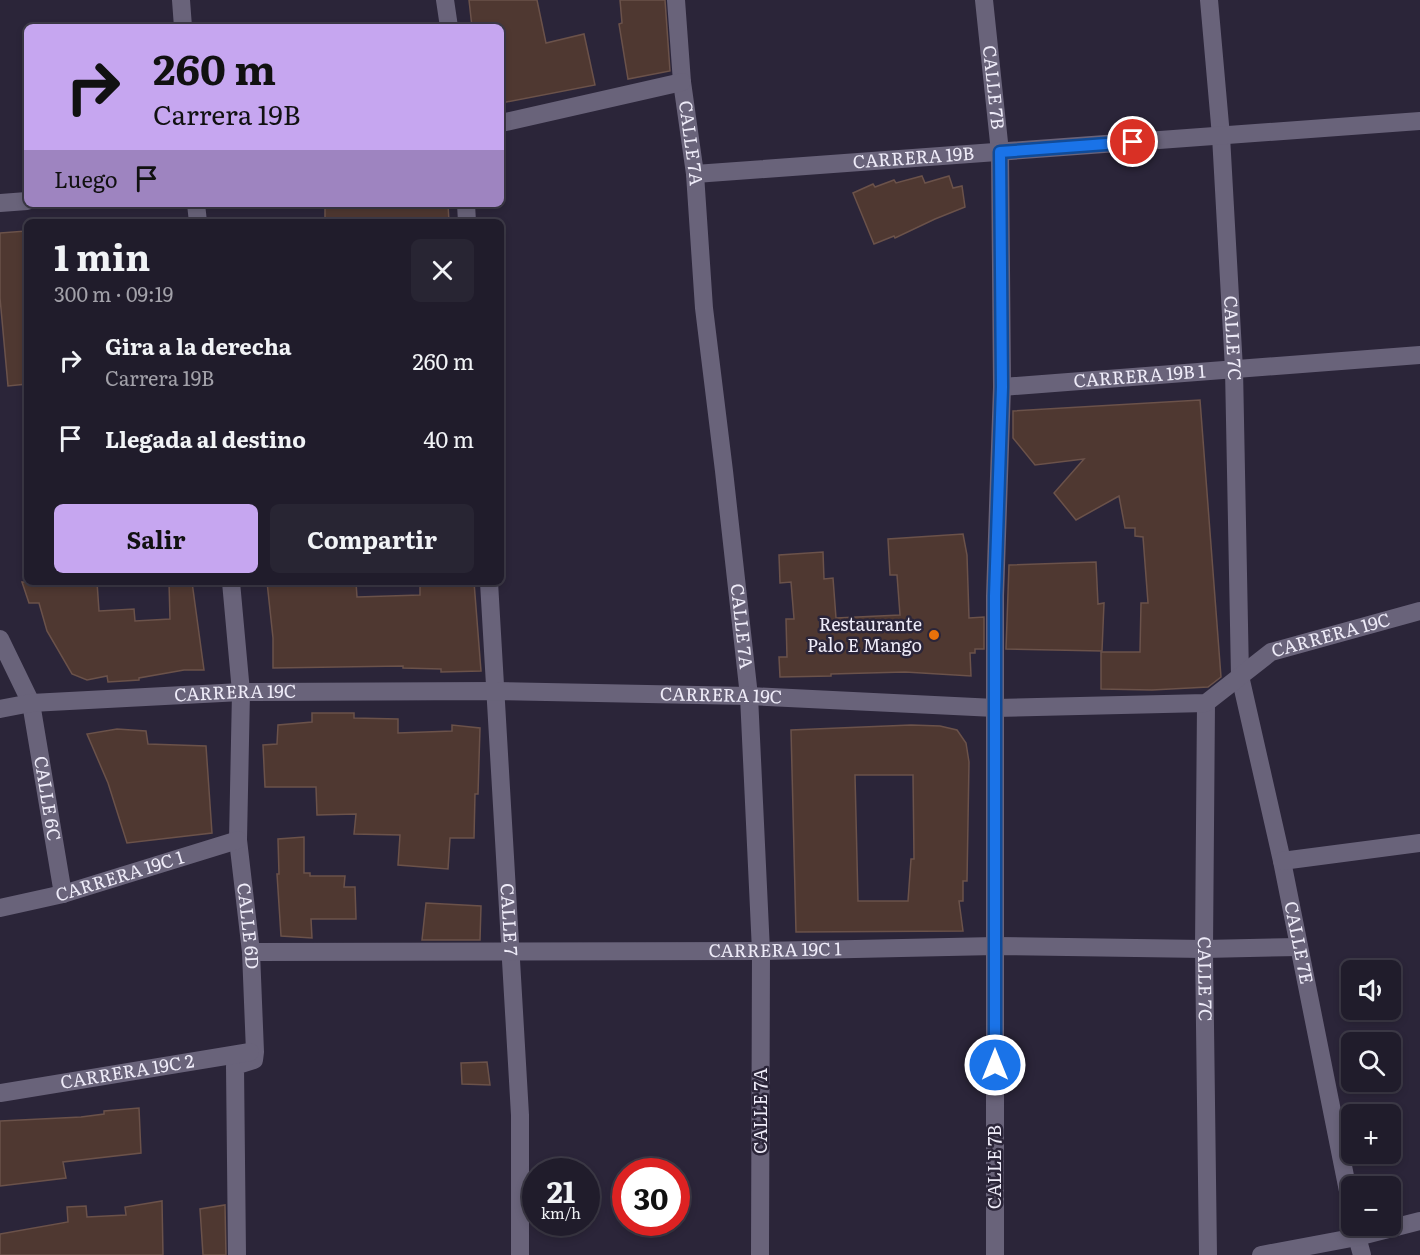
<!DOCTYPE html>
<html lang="es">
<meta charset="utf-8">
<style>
body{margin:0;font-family:Literata,serif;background:#282533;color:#f1f3f6;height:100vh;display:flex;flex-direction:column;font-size:22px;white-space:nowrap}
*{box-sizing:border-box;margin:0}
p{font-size:20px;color:#a2a1a9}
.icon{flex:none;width:33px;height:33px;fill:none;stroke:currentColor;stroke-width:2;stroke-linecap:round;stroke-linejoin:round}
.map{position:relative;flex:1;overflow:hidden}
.panel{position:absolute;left:24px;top:219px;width:480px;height:366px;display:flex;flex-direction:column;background:#201c2b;border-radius:9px;box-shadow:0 3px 9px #0003,0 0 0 2px #3d3a47}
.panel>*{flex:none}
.guide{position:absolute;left:24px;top:24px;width:480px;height:183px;border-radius:9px;box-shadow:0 3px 9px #0003,0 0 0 2px #3d3a47;background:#c6a6f0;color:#111;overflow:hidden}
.controls{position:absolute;left:1341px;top:960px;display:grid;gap:12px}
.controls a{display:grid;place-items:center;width:60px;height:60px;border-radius:9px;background:#201c2b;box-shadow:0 3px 9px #0003,0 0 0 2px #3d3a47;font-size:30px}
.speed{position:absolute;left:522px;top:1158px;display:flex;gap:12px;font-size:30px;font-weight:700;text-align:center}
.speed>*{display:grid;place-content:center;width:78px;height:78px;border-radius:50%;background:#201c2b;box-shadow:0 3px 9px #0003,0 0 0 2px #3d3a47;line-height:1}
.speed small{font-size:15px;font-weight:400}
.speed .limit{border:9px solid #d22;background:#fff;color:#111}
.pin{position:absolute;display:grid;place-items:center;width:51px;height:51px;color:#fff;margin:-26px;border:3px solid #fff;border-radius:50%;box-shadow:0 2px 6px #0007}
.me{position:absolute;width:66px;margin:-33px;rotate:0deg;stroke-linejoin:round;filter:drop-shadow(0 0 4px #0008)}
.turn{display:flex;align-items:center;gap:21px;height:126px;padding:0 30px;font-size:27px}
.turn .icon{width:78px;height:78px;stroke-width:2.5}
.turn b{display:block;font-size:42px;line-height:51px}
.then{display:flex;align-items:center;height:57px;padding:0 30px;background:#0003;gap:12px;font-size:22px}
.round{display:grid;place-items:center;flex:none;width:63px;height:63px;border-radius:9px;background:#282533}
.overview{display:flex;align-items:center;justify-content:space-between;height:102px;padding:0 30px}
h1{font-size:36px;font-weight:700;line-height:45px}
.action{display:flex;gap:12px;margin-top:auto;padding:12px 30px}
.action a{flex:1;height:69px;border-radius:9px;background:#c6a6f0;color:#111;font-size:24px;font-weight:700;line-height:69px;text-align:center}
.action a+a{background:#282533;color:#f1f3f6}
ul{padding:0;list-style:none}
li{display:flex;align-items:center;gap:18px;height:78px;padding:0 30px}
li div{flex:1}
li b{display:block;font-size:22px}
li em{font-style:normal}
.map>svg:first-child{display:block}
.building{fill:#4f3831;stroke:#6b524a;stroke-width:1.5;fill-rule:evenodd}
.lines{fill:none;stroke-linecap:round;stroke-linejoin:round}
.minor{stroke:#69637a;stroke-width:18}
.route-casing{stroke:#114b97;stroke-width:15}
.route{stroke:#1a73e8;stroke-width:10}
.food-dot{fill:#e8710a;stroke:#2b2539;stroke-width:2}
.labels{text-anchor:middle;stroke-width:5;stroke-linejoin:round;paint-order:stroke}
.street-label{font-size:18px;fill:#eeebf8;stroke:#2b2539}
.poi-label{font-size:18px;fill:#eeebf8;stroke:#2b2539;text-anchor:end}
</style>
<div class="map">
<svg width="1420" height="1255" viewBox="0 0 1420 1255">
<rect width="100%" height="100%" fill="#2b2539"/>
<g class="building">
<path d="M 469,0 L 537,0 L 546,43 L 584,34 L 595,85 L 501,103 L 501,27 L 472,27 Z"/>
<path d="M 620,0 L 665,0 L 670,71 L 628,79 L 619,24 L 622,23 Z"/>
<path d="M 922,176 L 925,183 L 949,176 L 953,188 L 962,186 L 965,207 L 935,219 L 895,238 L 894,236 L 874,244 L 853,193 L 873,184 L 875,187 L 894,180 L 896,183 Z"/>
<path d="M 374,204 L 448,204 L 449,222 L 325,222 L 325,207 Z"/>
<path d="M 26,231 L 27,384 L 8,386 L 0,298 L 0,233 Z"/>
<path d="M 1200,400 L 1221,677 L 1208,687 L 1152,690 L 1101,689 L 1101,652 L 1140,652 L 1141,603 L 1148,603 L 1143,537 L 1135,536 L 1135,528 L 1125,528 L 1119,496 L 1076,520 L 1054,493 L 1084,459 L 1035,465 L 1013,438 L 1013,411 Z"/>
<path d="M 963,534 L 967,555 L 969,618 L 984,617 L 984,649 L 975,649 L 975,653 L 970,653 L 971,676 L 905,672 L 831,674 L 831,676 L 780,677 L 779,657 L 787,657 L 786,619 L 794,619 L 791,582 L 780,583 L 779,555 L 823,552 L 824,579 L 833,578 L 836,618 L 900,615 L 897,575 L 890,575 L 888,539 Z"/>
<path d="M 1096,562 L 1098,604 L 1104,603 L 1102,651 L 1006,649 L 1009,565 Z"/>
<path d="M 22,582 L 97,582 L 99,611 L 134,609 L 135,621 L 170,619 L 169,582 L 192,582 L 204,670 L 184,670 L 139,678 L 139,680 L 108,682 L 107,676 L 87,680 L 72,674 L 47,631 L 39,603 L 29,603 Z"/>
<path d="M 267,582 L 356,582 L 357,597 L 420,595 L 420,582 L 474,582 L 481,671 L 441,672 L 441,669 L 403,668 L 403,666 L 273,668 L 273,638 Z"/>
<path d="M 312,713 L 354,713 L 354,718 L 398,719 L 398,733 L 452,731 L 452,725 L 480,728 L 478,794 L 475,794 L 474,838 L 450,838 L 448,869 L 398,865 L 400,835 L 354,834 L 356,814 L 317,815 L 316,787 L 265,787 L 263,745 L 277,744 L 278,725 L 312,722 Z"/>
<path d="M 911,725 L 940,726 L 957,730 L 966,743 L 969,762 L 967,881 L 963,881 L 963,901 L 959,901 L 963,931 L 796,932 L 791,730 ZM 855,775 L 913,775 L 914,859 L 911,859 L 908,901 L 858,901 Z"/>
<path d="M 117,729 L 146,731 L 148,744 L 206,746 L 212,833 L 127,843 L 108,783 L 87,734 Z"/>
<path d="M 304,837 L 304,873 L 310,873 L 310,876 L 345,876 L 344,887 L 355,887 L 356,919 L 311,919 L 312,938 L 281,936 L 277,874 L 279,874 L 278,839 Z"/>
<path d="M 426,903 L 481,906 L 480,940 L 422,940 Z"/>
<path d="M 487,1062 L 490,1085 L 462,1084 L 461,1063 Z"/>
<path d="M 139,1108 L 141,1153 L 63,1162 L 66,1178 L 0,1186 L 0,1121 L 81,1117 L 104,1114 L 104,1111 Z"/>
<path d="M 162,1201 L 163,1255 L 0,1255 L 0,1234 L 68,1222 L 67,1207 L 86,1206 L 87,1217 L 126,1215 L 125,1207 Z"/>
<path d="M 225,1205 L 226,1255 L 203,1255 L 200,1209 Z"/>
</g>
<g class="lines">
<g class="minor">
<path d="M 181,0 L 183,27"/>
<path d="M 445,0 L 449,27"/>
<path id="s1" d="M 676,0 L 682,82 L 695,174 L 704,308 L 724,471 L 749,696 L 761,951 L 760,1255"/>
<path id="s2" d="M 984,0 L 1000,152 L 1002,387 L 995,596 L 995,1255"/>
<path id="s3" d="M 1209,0 L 1221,136 L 1234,369 L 1240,676 L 1282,861 L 1352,1211"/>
<path d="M 501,123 L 682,82"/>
<path id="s4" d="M 695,174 L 1420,121"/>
<path d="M 0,203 L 27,201"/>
<path d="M 196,204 L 198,222"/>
<path d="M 466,204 L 467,222"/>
<path id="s5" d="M 1002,387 L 1420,355"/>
<path id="s6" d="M 231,582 L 241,692 L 238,840 L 251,952 L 255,1052 L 254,1060 L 235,1066 L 237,1255"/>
<path id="s7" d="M 489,582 L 520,1115 L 520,1255"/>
<path id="s8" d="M 0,639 L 31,703 L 63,894"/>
<path id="s9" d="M 1206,703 L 1204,949 L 1208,1255"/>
<path id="s10" d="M 0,709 L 31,703 L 241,692 L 495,691 L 749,696 L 995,708 L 1206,703 L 1271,652 L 1420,611"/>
<path d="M 1282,861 L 1420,843"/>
<path id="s11" d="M 0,908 L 63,894 L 238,840"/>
<path id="s12" d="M 251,952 L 761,951 L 995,946 L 1204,949 L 1299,947"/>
<path id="s13" d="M 0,1093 L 250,1052"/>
<path d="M 1354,1226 L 1362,1255"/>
<path d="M 1261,1255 L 1357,1237 L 1420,1221"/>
</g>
</g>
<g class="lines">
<g class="route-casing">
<path id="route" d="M 995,1065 L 995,596 L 1002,387 L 1000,152 L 1133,142"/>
</g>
<use href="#route" class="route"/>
</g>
<circle class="food-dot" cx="934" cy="635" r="6"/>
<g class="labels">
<g class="street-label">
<text dy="6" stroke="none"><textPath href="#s2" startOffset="88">CALLE 7B</textPath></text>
<text dy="6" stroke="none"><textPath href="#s1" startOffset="144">CALLE 7A</textPath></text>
<text dy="6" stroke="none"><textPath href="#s4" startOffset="219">CARRERA 19B</textPath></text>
<text dy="6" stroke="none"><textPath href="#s3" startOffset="339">CALLE 7C</textPath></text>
<text dy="6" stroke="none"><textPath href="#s5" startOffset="138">CARRERA 19B 1</textPath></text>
<text dy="6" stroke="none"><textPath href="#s1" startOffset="630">CALLE 7A</textPath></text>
<text dy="6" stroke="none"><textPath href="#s10" startOffset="1352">CARRERA 19C</textPath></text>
<text dy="6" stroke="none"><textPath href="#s10" startOffset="236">CARRERA 19C</textPath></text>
<text dy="6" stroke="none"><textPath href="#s10" startOffset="722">CARRERA 19C</textPath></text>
<text dy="6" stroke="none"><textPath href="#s8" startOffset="168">CALLE 6C</textPath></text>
<text dy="6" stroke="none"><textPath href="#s11" startOffset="124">CARRERA 19C 1</textPath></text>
<text dy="6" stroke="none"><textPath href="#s7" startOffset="338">CALLE 7</textPath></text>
<text dy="6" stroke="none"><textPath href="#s6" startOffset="345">CALLE 6D</textPath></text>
<text dy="6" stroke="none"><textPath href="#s3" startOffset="950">CALLE 7E</textPath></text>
<text dy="6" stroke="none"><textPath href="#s12" startOffset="524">CARRERA 19C 1</textPath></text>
<text dy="6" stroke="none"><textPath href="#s9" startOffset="276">CALLE 7C</textPath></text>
<text dy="6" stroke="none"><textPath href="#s13" startOffset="129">CARRERA 19C 2</textPath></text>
<text transform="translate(761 1111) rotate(-90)" y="6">CALLE 7A</text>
<text transform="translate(995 1167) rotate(-90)" y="6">CALLE 7B</text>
</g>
<g class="poi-label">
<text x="922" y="631">Restaurante<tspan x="922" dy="21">Palo E Mango</tspan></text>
</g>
</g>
</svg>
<div class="controls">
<a><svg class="icon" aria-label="sound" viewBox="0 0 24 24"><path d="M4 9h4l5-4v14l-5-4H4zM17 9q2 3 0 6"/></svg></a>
<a><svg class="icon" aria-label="search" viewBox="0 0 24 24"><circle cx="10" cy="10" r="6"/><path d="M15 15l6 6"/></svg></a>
<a>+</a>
<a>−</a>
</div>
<div class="speed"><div>21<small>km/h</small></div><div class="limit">30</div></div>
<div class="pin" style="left:1133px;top:142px;background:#d93025"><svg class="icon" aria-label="arrive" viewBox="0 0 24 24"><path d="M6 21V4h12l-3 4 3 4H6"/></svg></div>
<svg class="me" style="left:995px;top:1065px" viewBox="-20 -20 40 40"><circle r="17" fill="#1a73e8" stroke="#fff" stroke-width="3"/><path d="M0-11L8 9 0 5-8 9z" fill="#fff"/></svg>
<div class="guide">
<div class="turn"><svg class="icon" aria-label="right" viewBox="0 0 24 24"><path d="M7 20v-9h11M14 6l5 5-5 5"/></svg><div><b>260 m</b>Carrera 19B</div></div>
<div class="then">Luego<svg class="icon" aria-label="arrive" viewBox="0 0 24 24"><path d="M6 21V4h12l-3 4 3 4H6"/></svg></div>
</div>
<section class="panel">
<div class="overview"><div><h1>1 min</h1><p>300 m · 09:19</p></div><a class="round"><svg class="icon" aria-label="close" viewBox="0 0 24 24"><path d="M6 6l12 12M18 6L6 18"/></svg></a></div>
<ul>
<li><svg class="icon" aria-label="right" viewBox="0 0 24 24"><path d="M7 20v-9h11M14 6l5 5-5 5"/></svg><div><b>Gira a la derecha</b><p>Carrera 19B</p></div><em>260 m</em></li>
<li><svg class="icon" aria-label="arrive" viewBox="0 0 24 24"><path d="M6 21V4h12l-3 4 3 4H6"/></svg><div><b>Llegada al destino</b></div><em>40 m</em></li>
</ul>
<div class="action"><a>Salir</a><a>Compartir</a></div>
</section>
</div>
